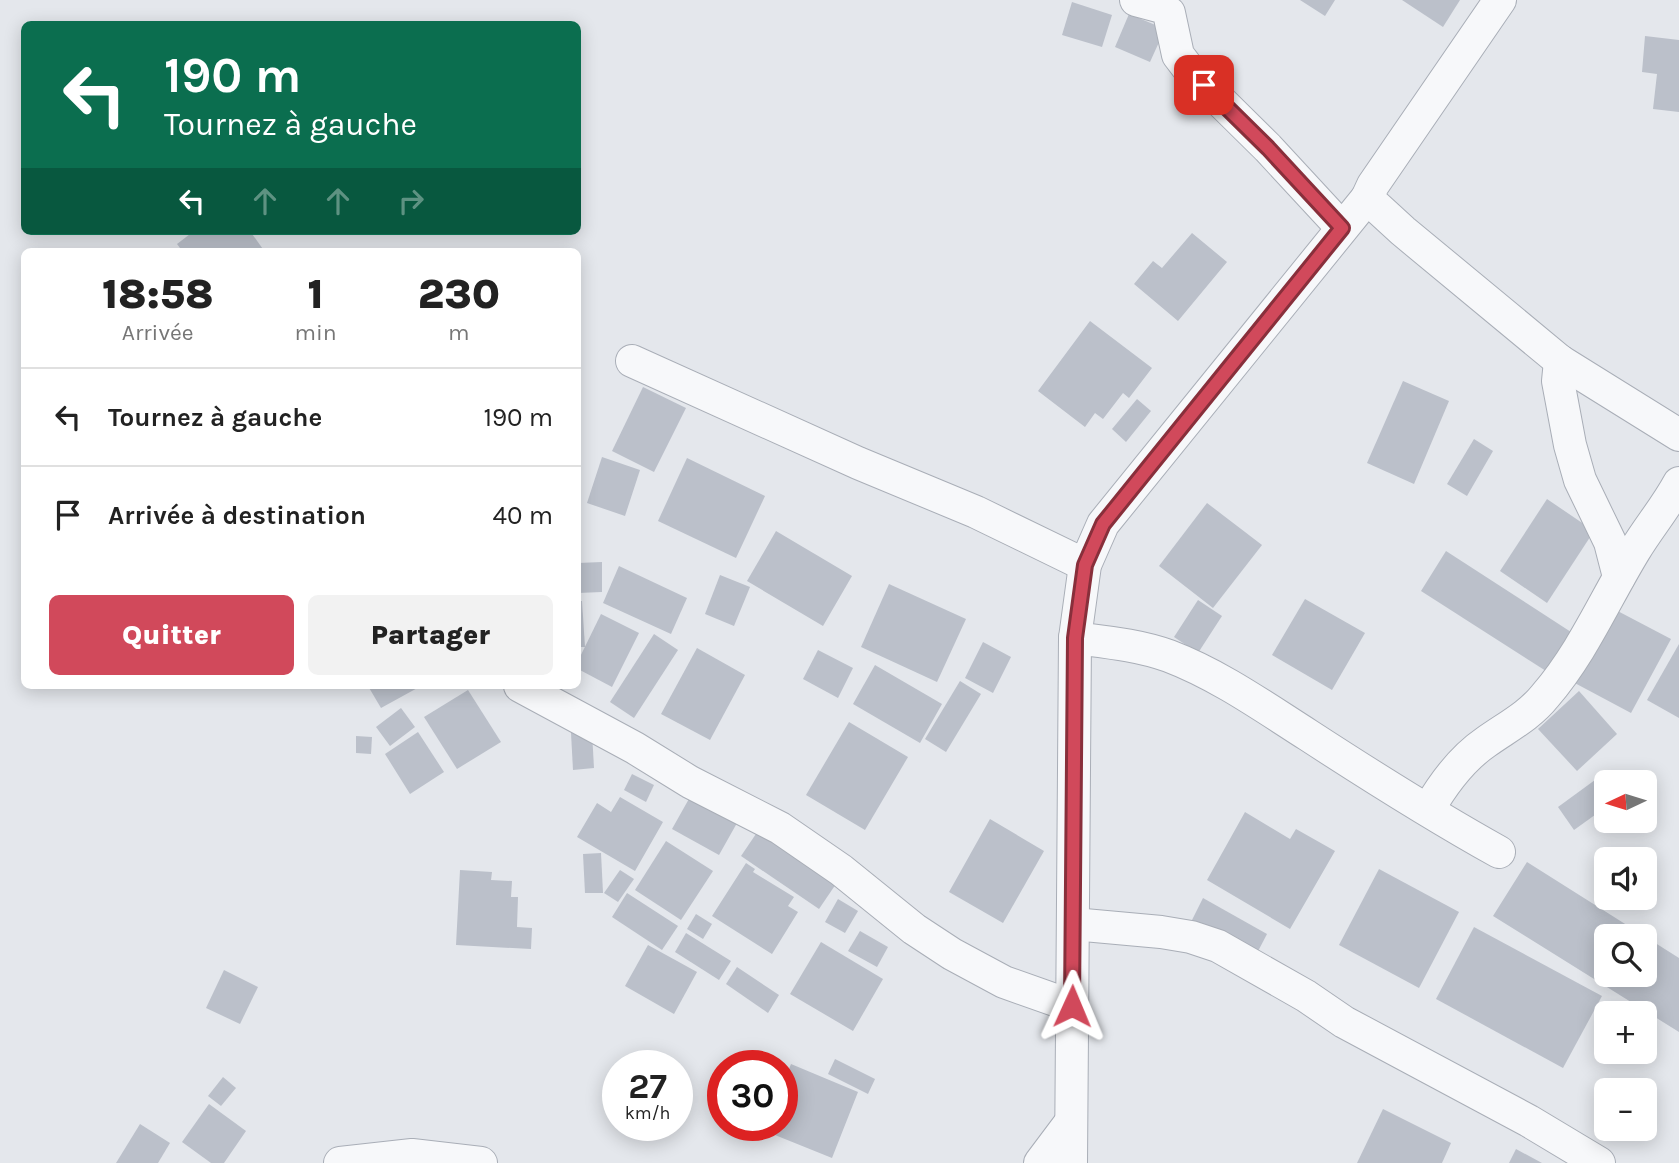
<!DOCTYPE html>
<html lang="fr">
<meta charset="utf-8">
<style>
body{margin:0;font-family:Karla,sans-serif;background:#f2f2f2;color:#222;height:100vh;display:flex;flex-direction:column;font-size:26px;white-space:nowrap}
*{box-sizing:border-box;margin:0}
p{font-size:23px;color:#767676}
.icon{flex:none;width:38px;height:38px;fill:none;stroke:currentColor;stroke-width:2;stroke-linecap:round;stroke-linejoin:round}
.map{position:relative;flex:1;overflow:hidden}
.panel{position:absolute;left:21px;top:248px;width:560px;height:441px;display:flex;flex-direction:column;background:#fff;border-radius:10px;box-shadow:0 4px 18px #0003}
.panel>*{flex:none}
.hud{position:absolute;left:21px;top:21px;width:560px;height:214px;border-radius:10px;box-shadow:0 4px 18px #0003;background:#0b6e4f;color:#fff;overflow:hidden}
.needle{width:46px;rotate:266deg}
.fabs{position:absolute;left:1594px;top:770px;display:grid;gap:14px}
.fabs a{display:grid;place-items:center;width:63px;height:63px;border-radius:10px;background:#fff;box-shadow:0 4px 18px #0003;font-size:35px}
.speed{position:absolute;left:602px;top:1050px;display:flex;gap:14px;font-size:35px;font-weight:700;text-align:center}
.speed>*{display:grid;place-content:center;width:91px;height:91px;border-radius:50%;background:#fff;box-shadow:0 4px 18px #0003;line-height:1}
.speed small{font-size:18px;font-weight:400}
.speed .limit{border:10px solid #d22;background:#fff;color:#111}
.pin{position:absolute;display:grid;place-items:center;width:60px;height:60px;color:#fff;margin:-30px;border-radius:14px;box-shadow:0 4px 10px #0006}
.me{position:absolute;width:77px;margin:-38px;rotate:1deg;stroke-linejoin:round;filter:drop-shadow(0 0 5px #0008)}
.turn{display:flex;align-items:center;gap:24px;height:147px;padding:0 28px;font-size:32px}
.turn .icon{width:91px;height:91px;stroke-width:2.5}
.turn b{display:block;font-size:49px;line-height:60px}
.lanes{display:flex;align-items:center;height:66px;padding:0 28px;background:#0003;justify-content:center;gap:35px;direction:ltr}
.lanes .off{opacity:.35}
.eta{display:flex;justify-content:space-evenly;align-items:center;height:119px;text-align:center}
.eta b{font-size:42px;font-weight:800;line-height:49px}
.cta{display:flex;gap:14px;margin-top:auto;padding:14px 28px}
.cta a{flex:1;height:80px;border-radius:10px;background:#d1495b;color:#fff;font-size:28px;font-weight:800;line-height:80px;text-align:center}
.cta a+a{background:#f2f2f2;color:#222}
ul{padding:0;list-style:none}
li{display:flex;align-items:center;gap:21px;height:98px;padding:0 28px;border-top:2px solid #e0e0e0}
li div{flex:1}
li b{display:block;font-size:26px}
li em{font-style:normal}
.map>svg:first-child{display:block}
.building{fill:#bbc0ca;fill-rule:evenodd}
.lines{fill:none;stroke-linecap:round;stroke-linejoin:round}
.minor-casing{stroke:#a9aeb7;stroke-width:34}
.minor{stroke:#f7f8fa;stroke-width:32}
.route-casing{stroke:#882f3b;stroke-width:18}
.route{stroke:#d1495b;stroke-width:12}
</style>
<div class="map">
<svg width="1679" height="1163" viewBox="0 0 1679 1163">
<rect width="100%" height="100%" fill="#e4e7ec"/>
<g class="building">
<path d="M 1300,0 L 1335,0 L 1325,16 Z"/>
<path d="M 1402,0 L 1460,0 L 1443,27 Z"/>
<path d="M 1072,2 L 1112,15 L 1102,47 L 1062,35 Z"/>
<path d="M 1129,14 L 1165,29 L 1150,62 L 1115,47 Z"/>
<path d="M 1645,36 L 1679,40 L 1679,112 L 1653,109 L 1657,74 L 1642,72 Z"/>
<path d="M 194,231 L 250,231 L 265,252 L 183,252 L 177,244 Z"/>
<path d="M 1192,233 L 1227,262 L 1178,321 L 1134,284 L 1153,261 L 1162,268 Z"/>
<path d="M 1090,321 L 1152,368 L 1129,398 L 1123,393 L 1103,419 L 1095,413 L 1085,427 L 1038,391 Z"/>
<path d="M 1403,381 L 1449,401 L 1414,484 L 1367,463 Z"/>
<path d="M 643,387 L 686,408 L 654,472 L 612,451 Z"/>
<path d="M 1137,399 L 1151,411 L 1126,442 L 1112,429 Z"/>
<path d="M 1474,439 L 1493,451 L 1467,496 L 1447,484 Z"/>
<path d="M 602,457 L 640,470 L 625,516 L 587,503 Z"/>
<path d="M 687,458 L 765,496 L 736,558 L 658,521 Z"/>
<path d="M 1547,499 L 1594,531 L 1547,603 L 1500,571 Z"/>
<path d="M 1207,503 L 1262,545 L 1213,608 L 1159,566 Z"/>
<path d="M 776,531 L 852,576 L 823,626 L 747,581 Z"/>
<path d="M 1446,551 L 1571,632 L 1546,671 L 1421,591 Z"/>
<path d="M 602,562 L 602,592 L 578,593 L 578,563 Z"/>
<path d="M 619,566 L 687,598 L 671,634 L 603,603 Z"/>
<path d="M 720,575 L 750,587 L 734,626 L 705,614 Z"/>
<path d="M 889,584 L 966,619 L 937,682 L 861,647 Z"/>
<path d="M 1305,599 L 1365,633 L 1332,690 L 1272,655 Z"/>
<path d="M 1198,600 L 1222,616 L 1198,653 L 1174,637 Z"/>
<path d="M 578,601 L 582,601 L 585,647 L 578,647 Z"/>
<path d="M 1610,607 L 1671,639 L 1631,713 L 1571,681 Z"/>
<path d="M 601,614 L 639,633 L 612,687 L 578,669 L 578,661 Z"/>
<path d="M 654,634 L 678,650 L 634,718 L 610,702 Z"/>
<path d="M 983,642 L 1011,657 L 993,693 L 965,678 Z"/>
<path d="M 1679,644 L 1679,718 L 1647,700 Z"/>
<path d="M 697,648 L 745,675 L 710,740 L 661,714 Z"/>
<path d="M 818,650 L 853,668 L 838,698 L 803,679 Z"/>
<path d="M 875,665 L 942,704 L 920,743 L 853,704 Z"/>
<path d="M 960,681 L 981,694 L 946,752 L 925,739 Z"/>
<path d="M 368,686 L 421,686 L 381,708 Z"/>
<path d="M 468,690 L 501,742 L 457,769 L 424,717 Z"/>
<path d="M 1579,691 L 1617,734 L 1577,771 L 1538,729 Z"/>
<path d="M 401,708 L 415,727 L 390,746 L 376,727 Z"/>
<path d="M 849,722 L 908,757 L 865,830 L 806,795 Z"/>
<path d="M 418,732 L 444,772 L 410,794 L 385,754 Z"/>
<path d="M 592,732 L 594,768 L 573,770 L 571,733 Z"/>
<path d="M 356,736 L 372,737 L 371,754 L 356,753 Z"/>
<path d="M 632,774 L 654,785 L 646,802 L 624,790 Z"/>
<path d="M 1595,780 L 1606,796 L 1606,807 L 1574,830 L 1558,807 Z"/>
<path d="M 620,797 L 663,822 L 635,871 L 577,837 L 597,803 L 611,812 Z"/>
<path d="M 690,797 L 737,823 L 719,855 L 672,829 Z"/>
<path d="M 1245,812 L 1290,839 L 1296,829 L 1335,851 L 1290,929 L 1207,880 Z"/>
<path d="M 990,819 L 1044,851 L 1003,923 L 949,892 Z"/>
<path d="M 760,828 L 838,881 L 819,909 L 741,856 Z"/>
<path d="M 666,841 L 713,871 L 681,920 L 635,890 Z"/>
<path d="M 601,853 L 603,893 L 585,893 L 583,854 Z"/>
<path d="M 1527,862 L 1679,958 L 1679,1032 L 1493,916 ZM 1606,936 L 1645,936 L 1645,975 L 1606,975 Z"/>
<path d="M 746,863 L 755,869 L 753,872 L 794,897 L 788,906 L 798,912 L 772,954 L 712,916 Z"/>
<path d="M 1379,869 L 1459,912 L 1419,988 L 1339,945 Z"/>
<path d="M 460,870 L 492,872 L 491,880 L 512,881 L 511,897 L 518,897 L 517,927 L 532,928 L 531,949 L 456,945 Z"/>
<path d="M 620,870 L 634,879 L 618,902 L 604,893 Z"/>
<path d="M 627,893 L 678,926 L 662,950 L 612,917 Z"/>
<path d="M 1203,898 L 1267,934 L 1255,957 L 1191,922 Z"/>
<path d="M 838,899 L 858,911 L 845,933 L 825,922 Z"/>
<path d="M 696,914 L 712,924 L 703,939 L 687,929 Z"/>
<path d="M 1474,927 L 1602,996 L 1563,1068 L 1436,999 Z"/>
<path d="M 860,931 L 888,947 L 877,967 L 848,951 Z"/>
<path d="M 686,933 L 731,961 L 719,980 L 675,952 Z"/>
<path d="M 821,942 L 883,979 L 853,1031 L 790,994 Z"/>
<path d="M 648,945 L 697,972 L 674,1014 L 625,986 Z"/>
<path d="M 737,967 L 779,995 L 768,1013 L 726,984 Z"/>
<path d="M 224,970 L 258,987 L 240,1024 L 206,1008 Z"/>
<path d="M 835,1059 L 875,1079 L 868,1094 L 828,1074 Z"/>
<path d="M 791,1064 L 858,1092 L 832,1158 L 765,1131 L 767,1125 L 782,1125 L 782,1087 Z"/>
<path d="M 223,1077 L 236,1088 L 221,1106 L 208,1096 Z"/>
<path d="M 209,1104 L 246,1131 L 224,1163 L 211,1163 L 182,1142 Z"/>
<path d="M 1383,1109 L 1451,1143 L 1442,1163 L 1357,1163 Z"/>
<path d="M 140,1124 L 170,1143 L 158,1163 L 116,1163 Z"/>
<path d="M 1516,1149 L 1542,1163 L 1509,1163 Z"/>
</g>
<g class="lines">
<g class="minor-casing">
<g id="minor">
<path d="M 1136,0 L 1162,7 L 1169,13 L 1178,55 L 1191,72 L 1268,148 L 1342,228"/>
<path d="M 1500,0 L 1373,185 L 1367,198 L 1403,231 L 1560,361 L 1679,435"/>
<path d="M 632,361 L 858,463 L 976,512 L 1085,565"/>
<path d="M 1560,361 L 1558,381 L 1570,445 L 1580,480 L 1610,542 L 1619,577"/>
<path d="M 1075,638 C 1106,642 1139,645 1169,656 C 1219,675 1264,707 1308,735 C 1371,776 1434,816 1499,852"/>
<path d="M 520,686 L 635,748 L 690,782 L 780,828 L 841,870 L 914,929 L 952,954 L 1004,982 L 1072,1006"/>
<path d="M 1428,810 C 1443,784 1461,759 1486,742 C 1507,727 1529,716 1545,696 C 1583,652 1605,599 1635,550 C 1649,527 1666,507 1679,483"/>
<path d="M 1073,924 L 1161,932 L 1191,937 L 1218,946 L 1306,996 L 1344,1022 L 1529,1121 L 1599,1163"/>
<path d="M 340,1163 L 412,1155 L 481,1163"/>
<path d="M 1040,1163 L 1070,1123"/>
<path d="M 1071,1163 L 1075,638 L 1085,565 L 1103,524 L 1367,198"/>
</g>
</g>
<use href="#minor" class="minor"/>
</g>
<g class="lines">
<g class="route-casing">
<path id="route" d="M 1072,1006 L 1075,638 L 1085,565 L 1103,524 L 1342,228 L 1268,148 L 1204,85"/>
</g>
<use href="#route" class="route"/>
</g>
</svg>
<div class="fabs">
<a><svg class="needle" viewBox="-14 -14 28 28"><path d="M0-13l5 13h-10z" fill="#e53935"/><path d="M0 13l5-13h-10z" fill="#767676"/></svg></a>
<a><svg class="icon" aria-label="sound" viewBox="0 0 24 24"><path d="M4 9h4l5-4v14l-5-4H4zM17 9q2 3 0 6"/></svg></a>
<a><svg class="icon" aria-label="search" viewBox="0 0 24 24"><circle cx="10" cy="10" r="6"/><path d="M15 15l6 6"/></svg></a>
<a>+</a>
<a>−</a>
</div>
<div class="speed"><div>27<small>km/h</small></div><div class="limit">30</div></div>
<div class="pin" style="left:1204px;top:85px;background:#d93025"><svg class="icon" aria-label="arrive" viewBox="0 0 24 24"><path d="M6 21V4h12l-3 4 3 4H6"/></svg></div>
<svg class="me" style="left:1072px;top:1006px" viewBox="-20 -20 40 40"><path d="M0-17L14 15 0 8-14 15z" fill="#d1495b" stroke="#fff" stroke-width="4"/></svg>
<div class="hud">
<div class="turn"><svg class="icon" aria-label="left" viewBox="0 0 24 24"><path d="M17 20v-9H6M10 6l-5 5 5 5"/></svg><div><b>190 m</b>Tournez à gauche</div></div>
<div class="lanes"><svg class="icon" aria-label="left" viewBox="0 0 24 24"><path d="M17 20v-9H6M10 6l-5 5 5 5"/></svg><svg class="icon off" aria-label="ahead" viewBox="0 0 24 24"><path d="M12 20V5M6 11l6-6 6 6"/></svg><svg class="icon off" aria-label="ahead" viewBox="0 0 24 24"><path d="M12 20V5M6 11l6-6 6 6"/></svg><svg class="icon off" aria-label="right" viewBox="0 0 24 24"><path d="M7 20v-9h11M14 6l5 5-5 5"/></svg></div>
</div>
<section class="panel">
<div class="eta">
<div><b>18:58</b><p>Arrivée</p></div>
<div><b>1</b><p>min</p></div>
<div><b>230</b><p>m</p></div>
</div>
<ul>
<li><svg class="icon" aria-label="left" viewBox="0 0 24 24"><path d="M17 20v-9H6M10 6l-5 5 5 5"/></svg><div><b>Tournez à gauche</b></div><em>190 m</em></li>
<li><svg class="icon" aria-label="arrive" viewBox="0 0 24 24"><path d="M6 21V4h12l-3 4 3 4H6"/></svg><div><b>Arrivée à destination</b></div><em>40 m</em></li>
</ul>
<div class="cta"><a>Quitter</a><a>Partager</a></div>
</section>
</div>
